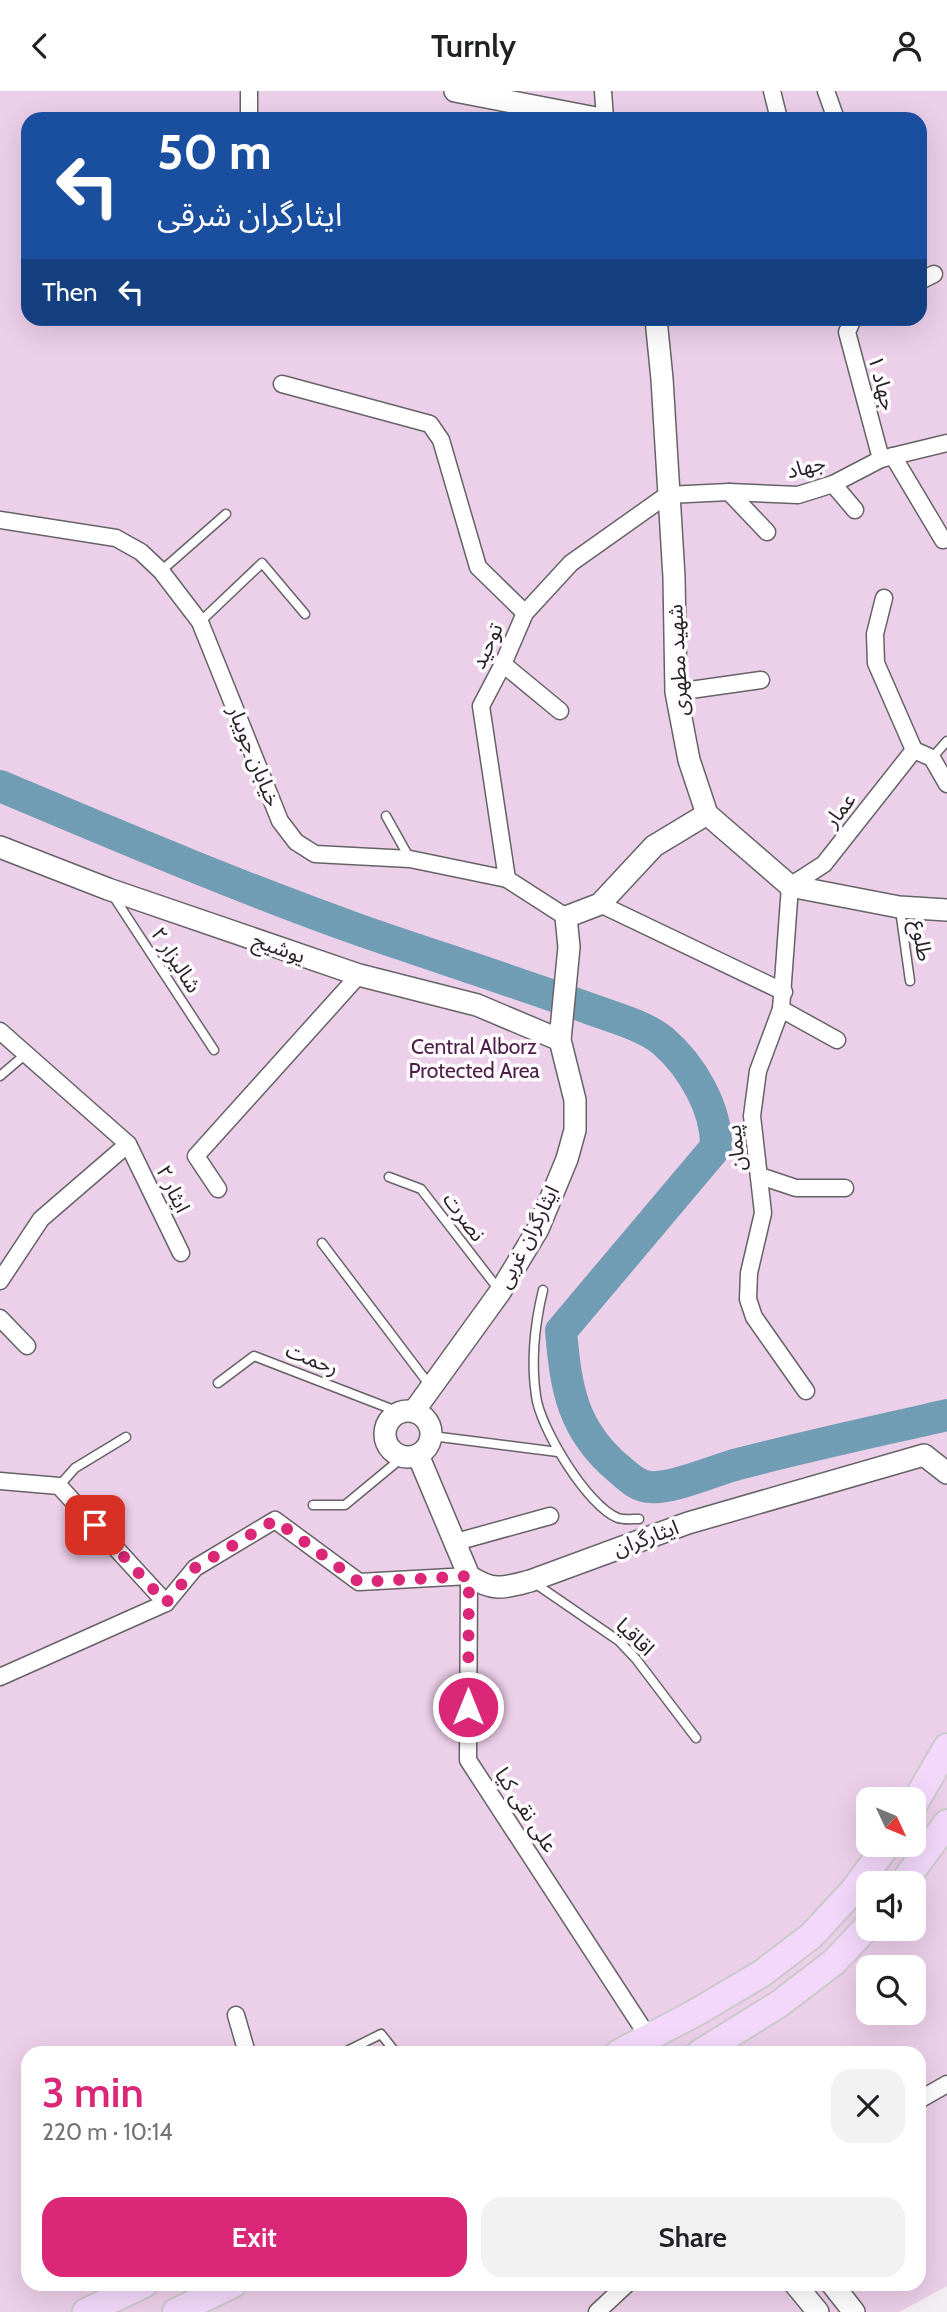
<!DOCTYPE html>
<meta charset="utf-8">
<style>
body{margin:0;font-family:Cabin,"Noto Sans Arabic",sans-serif;background:#f2f2f2;color:#202124;height:100vh;display:flex;flex-direction:column;font-size:26px;white-space:nowrap}
*{box-sizing:border-box;margin:0}
p{font-size:23px;color:#757577}
.icon{flex:none;width:38px;height:38px;fill:none;stroke:currentColor;stroke-width:2;stroke-linecap:round;stroke-linejoin:round}
.map{position:relative;flex:1;overflow:hidden}
.sheet{position:absolute;left:21px;top:1955px;width:905px;height:245px;display:flex;flex-direction:column;background:#fff;border-radius:21px;box-shadow:0 7px 28px #0002}
.sheet>*{flex:none}
.hud{position:absolute;left:21px;top:21px;width:906px;height:214px;border-radius:21px;box-shadow:0 7px 28px #0002;background:#1a4fa0;color:#fff;overflow:hidden}
.needle{width:46px;rotate:134deg}
.tools{position:absolute;left:856px;top:1696px;display:grid;gap:14px}
.tools a{display:grid;place-items:center;width:70px;height:70px;border-radius:14px;background:#fff;box-shadow:0 7px 28px #0002;font-size:35px}
.pin{position:absolute;display:grid;place-items:center;width:60px;height:60px;color:#fff;margin:-30px;border-radius:14px;box-shadow:0 4px 10px #0006}
.me{position:absolute;width:77px;margin:-38px;rotate:0deg;stroke-linejoin:round;filter:drop-shadow(0 0 5px #0008)}
.turn{display:flex;align-items:center;gap:24px;height:147px;padding:0 21px;font-size:32px}
.turn .icon{width:91px;height:91px;stroke-width:2.5}
.turn b{display:block;font-size:49px;line-height:60px}
.then{display:flex;align-items:center;height:66px;padding:0 21px;background:#0003;gap:14px;font-size:26px}
.round{display:grid;place-items:center;flex:none;width:74px;height:74px;border-radius:21px;background:#f2f2f2}
.summary{display:flex;align-items:center;justify-content:space-between;height:119px;padding:0 21px}
h1{font-size:42px;font-weight:600;line-height:52px;color:#db2777}
.action{display:flex;gap:14px;margin-top:auto;padding:14px 21px}
.action a{flex:1;height:80px;border-radius:21px;background:#db2777;color:#fff;font-size:28px;font-weight:600;line-height:80px;text-align:center}
.action a+a{background:#f2f2f2;color:#202124}
header{display:flex;justify-content:space-between;align-items:center;height:91px;padding:0 21px;background:#fff;font-size:32px;font-weight:600}
.map>svg:first-child{display:block}
.green{fill:#eccfe9;fill-rule:evenodd}
.lines{fill:none;stroke-linecap:round;stroke-linejoin:round}
.river{stroke:#709db3;stroke-width:32}
.service-casing{stroke:#666366;stroke-width:11}
.minor-casing{stroke:#666366;stroke-width:19}
.tertiary-casing{stroke:#666366;stroke-width:24}
.primary-casing{stroke:#cbcacb;stroke-width:30}
.service{stroke:#fff;stroke-width:8}
.minor{stroke:#fff;stroke-width:16}
.tertiary{stroke:#fff;stroke-width:21}
.primary{stroke:#f3d8fb;stroke-width:26}
.route{stroke:#db2777;stroke-width:12;stroke-dasharray:0 21.6}
.labels{text-anchor:middle;stroke-width:7;stroke-linejoin:round;paint-order:stroke}
.street-label{font-size:21px;fill:#262425;stroke:#fffbfe}
.park-label{font-size:21px;fill:#4b1f48;stroke:#fffbfe}
</style>
<header><svg class="icon" aria-label="back" viewBox="0 0 24 24"><path d="M15 5l-7 7 7 7"/></svg>Turnly<svg class="icon" aria-label="person" viewBox="0 0 24 24"><circle cx="12" cy="8" r="4"/><path d="M4 21q1-7 8-7t8 7"/></svg></header>
<div class="map">
<svg width="947" height="2221" viewBox="0 0 947 2221">
<rect width="100%" height="100%" fill="#f2eef1"/>
<path class="green" d="M 0,0 L 947,0 L 947,2195 L 899,2221 L 0,2221 ZM 28,28 L 920,28 L 920,228 L 28,228 ZM 868,1708 L 914,1708 L 914,1754 L 868,1754 ZM 868,1792 L 914,1792 L 914,1838 L 868,1838 ZM 868,1876 L 914,1876 L 914,1922 L 868,1922 ZM 28,1962 L 919,1962 L 919,2193 L 28,2193 Z"/>
<g class="lines">
<path class="river" d="M 0,695 C 121,746 241,797 365,841 C 438,866 512,890 585,916 C 609,925 644,934 663,950 C 692,975 717,1018 716,1056 L 561,1240 C 566,1297 572,1339 619,1378 C 628,1386 638,1396 651,1396 C 673,1398 715,1379 738,1373 C 807,1355 877,1340 947,1324"/>
<g class="service-casing">
<g id="service">
<path d="M 161,480 L 226,423"/>
<path d="M 200,531 L 262,472 L 305,523"/>
<path d="M 932,667 L 947,650"/>
<path d="M 386,725 L 410,768"/>
<path d="M 112,803 L 214,959"/>
<path d="M 900,819 L 910,890"/>
<path d="M 0,985 L 27,962"/>
<path d="M 389,1086 L 421,1098 L 499,1199"/>
<path d="M 322,1152 L 431,1296"/>
<path d="M 543,1199 C 535,1232 531,1271 536,1305 C 540,1337 588,1416 618,1427 C 624,1429 633,1428 639,1428"/>
<path d="M 218,1292 L 254,1265 L 399,1321"/>
<path d="M 432,1345 L 558,1361"/>
<path d="M 59,1395 L 75,1377 L 126,1346"/>
<path d="M 313,1414 L 345,1414 L 403,1366"/>
<path d="M 533,1491 L 619,1550 L 636,1568 L 696,1647"/>
<path d="M 347,1960 L 381,1943 L 396,1962"/>
</g>
</g>
<g class="minor-casing">
<g id="minor">
<path d="M 603,0 L 605,28"/>
<path d="M 772,0 L 779,28"/>
<path d="M 826,0 L 836,28"/>
<path d="M 249,28 L 249,0"/>
<path d="M 920,190 L 934,183"/>
<path d="M 853,228 L 847,241 L 881,368"/>
<path d="M 282,293 L 430,333 L 441,349 L 478,476 L 525,522"/>
<path d="M 893,365 L 943,449 L 947,448"/>
<path d="M 833,393 L 855,419"/>
<path d="M 729,401 L 767,441"/>
<path d="M 0,429 L 116,447 L 141,461 L 161,480 L 200,531 L 280,730 L 296,751 L 315,763 L 410,768 L 507,788 L 566,826"/>
<path d="M 884,507 L 875,543 L 876,572 L 914,659 L 932,667 L 947,693"/>
<path d="M 503,573 L 560,620"/>
<path d="M 676,601 L 761,589"/>
<path d="M 507,788 L 481,615 L 503,573 L 525,522 L 571,472 L 667,404 L 729,401 L 798,404 L 833,393 L 881,368 L 947,352"/>
<path d="M 600,813 L 784,901"/>
<path d="M 781,918 L 837,949"/>
<path d="M 0,940 L 128,1053 L 181,1162"/>
<path d="M 760,1085 L 796,1097 L 845,1097"/>
<path d="M 218,1098 L 196,1065 L 359,884"/>
<path d="M 0,1190 L 41,1128 L 128,1053"/>
<path d="M 0,1227 L 27,1255"/>
<path d="M 806,1300 L 754,1226 L 748,1208 L 749,1182 L 763,1122 L 752,1025 L 758,980 L 781,918 L 790,795 L 824,773 L 914,659"/>
<path d="M 0,1390 L 59,1395 L 166,1512"/>
<path d="M 456,1451 L 550,1425"/>
<path d="M 0,1586 L 166,1512 L 195,1477 L 275,1429 L 359,1491 L 469,1485 L 468,1669 L 649,1947"/>
<path d="M 236,1924 L 247,1962"/>
<path d="M 919,2009 L 947,1993"/>
<path d="M 597,2221 L 627,2193"/>
</g>
</g>
<g class="tertiary-casing">
<g id="tertiary">
<path d="M 455,0 L 601,28"/>
<path d="M 656,228 L 662,288 L 674,486 L 676,601 L 689,669 L 707,723 L 790,795 L 899,816 L 947,819"/>
<path d="M 0,756 L 108,798 L 359,884 L 477,914 L 560,949"/>
<circle cx="408" cy="1343" r="23"/>
<path d="M 414,1320 L 500,1201 L 538,1138 L 567,1068 L 575,1039 L 575,1009 L 560,949 L 569,856 L 566,826 L 600,813 L 654,755 L 707,723"/>
<path d="M 418,1364 L 469,1485 C 494,1501 503,1497 530,1490 L 688,1432 L 924,1364 L 947,1382"/>
<path d="M 795,2193 L 818,2221"/>
<path d="M 832,2193 L 854,2221"/>
</g>
</g>
<g class="primary-casing">
<g id="primary">
<path d="M 914,1713 L 947,1656"/>
<path d="M 903,1792 L 947,1732"/>
<path d="M 619,1962 L 695,1922 L 761,1883 L 811,1845 L 853,1800 L 887,1754"/>
<path d="M 700,1962 L 779,1913 L 834,1871 L 868,1835"/>
<path d="M 86,2221 L 144,2193"/>
<path d="M 176,2221 L 233,2193"/>
</g>
</g>
<use href="#service" class="service"/>
<use href="#minor" class="minor"/>
<use href="#tertiary" class="tertiary"/>
<use href="#primary" class="primary"/>
</g>
<g class="lines">
<path class="route" d="M 95,1434 L 166,1512 L 195,1477 L 275,1429 L 359,1491 L 469,1485 L 468,1616"/>
</g>
<g class="labels">
<g class="street-label">
<text transform="translate(882 292) rotate(75)" y="7">جهاد ۱</text>
<text transform="translate(806 376) rotate(-14)" y="7">جهاد</text>
<text transform="translate(487 555) rotate(-65)" y="7">توحید</text>
<text transform="translate(678 569) rotate(-93)" y="7">شهید مطهری</text>
<text transform="translate(254 665) rotate(68)" y="7">خیابان جویبار</text>
<text transform="translate(840 719) rotate(-52)" y="7">عمار</text>
<text transform="translate(922 850) rotate(81)" y="7">طلوع</text>
<text transform="translate(279 857) rotate(19)" y="7">یوشیج</text>
<text transform="translate(176 869) rotate(57)" y="7">شالیزار ۲</text>
<text transform="translate(736 1057) rotate(-97)" y="7">پیمان</text>
<text transform="translate(173 1098) rotate(64)" y="7">ایثار ۲</text>
<text transform="translate(464 1126) rotate(53)" y="7">نصرت</text>
<text transform="translate(528 1146) rotate(-63)" y="7">ایثارگران غربی</text>
<text transform="translate(312 1268) rotate(21)" y="7">رحمت</text>
<text transform="translate(646 1447) rotate(-20)" y="7">ایثارگران</text>
<text transform="translate(635 1546) rotate(44)" y="7">اقاقیا</text>
<text transform="translate(526 1719) rotate(57)" y="7">علی نقی کیا</text>
</g>
<g class="park-label">
<text x="474" y="963">Central Alborz<tspan x="474" dy="24">Protected Area</tspan></text>
</g>
</g>
</svg>
<div class="tools">
<a><svg class="needle" viewBox="-14 -14 28 28"><path d="M0-13l5 13h-10z" fill="#e53935"/><path d="M0 13l5-13h-10z" fill="#757577"/></svg></a>
<a><svg class="icon" aria-label="sound" viewBox="0 0 24 24"><path d="M4 9h4l5-4v14l-5-4H4zM17 9q2 3 0 6"/></svg></a>
<a><svg class="icon" aria-label="search" viewBox="0 0 24 24"><circle cx="10" cy="10" r="6"/><path d="M15 15l6 6"/></svg></a>
</div>
<div class="pin" style="left:95px;top:1434px;background:#d93025"><svg class="icon" aria-label="arrive" viewBox="0 0 24 24"><path d="M6 21V4h12l-3 4 3 4H6"/></svg></div>
<svg class="me" style="left:468px;top:1616px" viewBox="-20 -20 40 40"><circle r="17" fill="#db2777" stroke="#fff" stroke-width="3"/><path d="M0-11L8 9 0 5-8 9z" fill="#fff"/></svg>
<div class="hud">
<div class="turn"><svg class="icon" aria-label="left" viewBox="0 0 24 24"><path d="M17 20v-9H6M10 6l-5 5 5 5"/></svg><div><b>50 m</b>ایثارگران شرقی</div></div>
<div class="then">Then<svg class="icon" aria-label="left" viewBox="0 0 24 24"><path d="M17 20v-9H6M10 6l-5 5 5 5"/></svg></div>
</div>
<section class="sheet">
<div class="summary"><div><h1>3 min</h1><p>220 m · 10:14</p></div><a class="round"><svg class="icon" aria-label="close" viewBox="0 0 24 24"><path d="M6 6l12 12M18 6L6 18"/></svg></a></div>
<div class="action"><a>Exit</a><a>Share</a></div>
</section>
</div>
